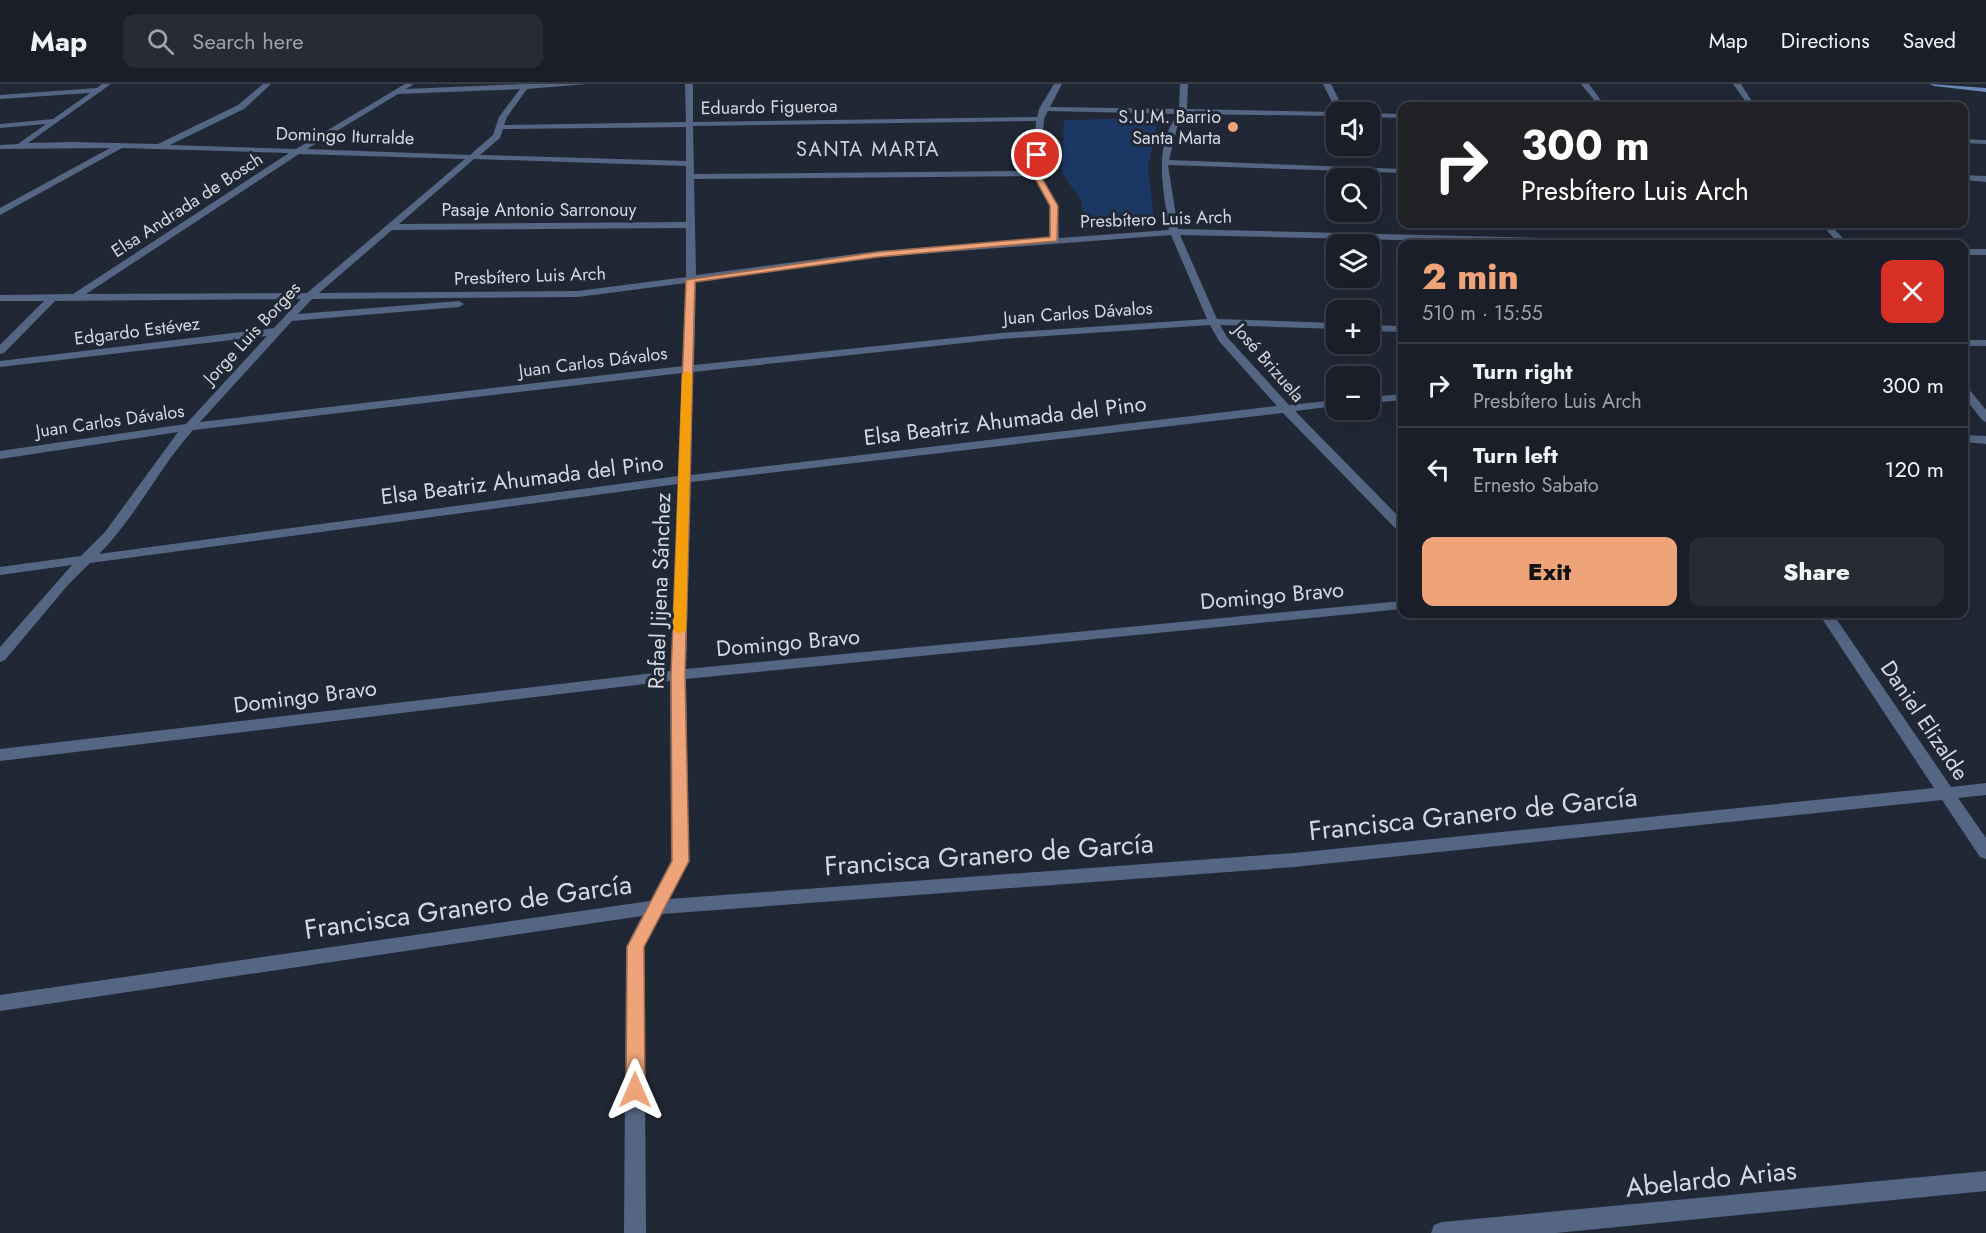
<!DOCTYPE html>
<meta charset="utf-8">
<style>
body{margin:0;font-family:Jost,sans-serif;background:#262b34;color:#f1f3f6;height:100vh;display:flex;flex-direction:column;font-size:22px;white-space:nowrap}
*{box-sizing:border-box;margin:0}
p{font-size:20px;color:#9fa2a8}
.icon{flex:none;width:33px;height:33px;fill:none;stroke:currentColor;stroke-width:2;stroke-linecap:round;stroke-linejoin:round}
.map{position:relative;flex:1;overflow:hidden}
.panel{position:absolute;left:1398px;top:156px;width:570px;height:378px;display:flex;flex-direction:column;background:#191e28;border-radius:12px;box-shadow:0 6px 24px #0002,0 0 0 2px #373c45}
.panel>*{flex:none}
.hud{position:absolute;left:1398px;top:18px;width:570px;height:126px;border-radius:12px;box-shadow:0 6px 24px #0002,0 0 0 2px #373c45;background:#202124;color:#fff;overflow:hidden}
.controls{position:absolute;left:1326px;top:18px;display:grid;gap:12px}
.controls a{display:grid;place-items:center;width:54px;height:54px;border-radius:12px;background:#191e28;box-shadow:0 6px 24px #0002,0 0 0 2px #373c45;font-size:30px}
.pin{position:absolute;display:grid;place-items:center;width:51px;height:51px;color:#fff;margin:-26px;border:3px solid #fff;border-radius:50%;box-shadow:0 2px 6px #0007}
.me{position:absolute;width:66px;margin:-33px;rotate:0deg;stroke-linejoin:round;filter:drop-shadow(0 0 4px #0008)}
.turn{display:flex;align-items:center;gap:21px;height:126px;padding:0 24px;font-size:27px}
.turn .icon{width:78px;height:78px;stroke-width:2.5}
.turn b{display:block;font-size:42px;line-height:51px}
.round{display:grid;place-items:center;flex:none;width:63px;height:63px;border-radius:12px;background:#262b34}
.headline{display:flex;align-items:center;justify-content:space-between;height:102px;padding:0 24px}
h1{font-size:36px;font-weight:800;line-height:45px;color:#efa378}
.action{display:flex;gap:12px;margin-top:auto;padding:12px 24px}
.action a{flex:1;height:69px;border-radius:12px;background:#efa378;color:#111;font-size:24px;font-weight:800;line-height:69px;text-align:center}
.action a+a{background:#262b34;color:#f1f3f6}
ul{padding:0;list-style:none}
li{display:flex;align-items:center;gap:18px;height:84px;padding:0 24px;border-top:2px solid #373c45}
li div{flex:1}
li b{display:block;font-size:22px}
li em{font-style:normal}
header{display:flex;align-items:center;gap:36px;box-sizing:border-box;height:84px;padding:0 30px;background:#191e28;border-bottom:2px solid #373c45}
header strong{font-size:28px}
nav{display:flex;gap:33px;margin-inline-start:auto;font-size:21px}
.search{width:420px;height:54px;background:#262b34;display:flex;align-items:center;gap:15px;box-sizing:border-box;padding:0 21px;border-radius:12px;color:#9fa2a8;font-size:22px}
.map>svg:first-child{display:block}
.green{fill:#1b3764}
.lines{fill:none;stroke-linecap:round;stroke-linejoin:round}
.street{fill:#546684;fill-rule:evenodd}
.secondary{fill:#6b89b8;fill-rule:evenodd}
.route{fill:#efa378;stroke:#9b6a4e;stroke-width:1.5}
.slow{fill:#f59e0b}
.poi-dot{fill:#efa378;stroke:#212835;stroke-width:2}
.labels{text-anchor:middle;stroke-width:6;stroke-linejoin:round;paint-order:stroke}
.far-street-label{font-size:18px;fill:#d4d9e1;stroke:#212835}
.far-poi-label{font-size:18px;fill:#d4d9e1;stroke:#212835;text-anchor:end}
.far-neighbourhood-label{font-size:20px;letter-spacing:1.5px;fill:#c6d1e1;stroke:#212835}
.street-label{font-size:22px;fill:#d4d9e1;stroke:#212835}
.near-street-label{font-size:27px;fill:#d4d9e1;stroke:#212835}
</style>
<header>
<strong>Map</strong>
<div class="search"><svg class="icon" aria-label="search" viewBox="0 0 24 24"><circle cx="10" cy="10" r="6"/><path d="M15 15l6 6"/></svg>Search here</div>
<nav><a>Map</a><a>Directions</a><a>Saved</a></nav>
</header>
<div class="map">
<svg width="1986" height="1149" viewBox="0 0 1986 1149">
<rect width="100%" height="100%" fill="#212835"/>
<path class="green" d="M 1158,34 L 1148,83 L 1155,143 L 1086,143 L 1081,116 L 1062,89 L 1064,36 Z"/>
<g class="lines">
<g class="street">
<path d="M 102,0 L 111,0 L 28,59 L 73,58 L 158,60 L 238,21 L 263,0 L 271,0 L 244,25 L 170,61 L 296,65 L 405,0 L 414,0 L 406,5 L 523,0 L 587,0 L 527,5 L 507,33 L 504,41 L 686,38 L 685,0 L 693,0 L 693,38 L 1037,33 L 1039,25 L 1054,0 L 1062,0 L 1050,23 L 1179,25 L 1180,0 L 1188,0 L 1187,25 L 1337,28 L 1323,0 L 1331,0 L 1345,28 L 1336,28 L 1336,32 L 1186,30 L 1178,40 L 1169,76 L 1402,85 L 1402,89 L 1168,81 L 1178,145 L 1669,157 L 1674,160 L 1575,160 L 1180,151 L 1217,235 L 1336,239 L 1336,245 L 1220,241 L 1227,253 L 1289,321 L 1336,316 L 1336,322 L 1295,327 L 1402,436 L 1402,447 L 1397,446 L 1283,329 L 691,398 L 686,585 L 1402,517 L 1402,525 L 686,595 L 689,777 L 669,815 L 1294,769 L 1934,704 L 1819,530 L 1833,530 L 1951,703 L 1986,699 L 1986,711 L 1958,714 L 1986,754 L 1986,775 L 1980,773 L 1942,716 L 1294,783 L 662,830 L 644,863 L 646,1149 L 624,1149 L 626,863 L 642,832 L 0,927 L 0,911 L 650,817 L 671,777 L 670,597 L 0,677 L 0,665 L 671,587 L 678,400 L 90,479 L 67,502 L 5,576 L 0,578 L 0,563 L 72,481 L 0,491 L 0,483 L 81,472 L 105,448 L 178,348 L 0,375 L 0,367 L 186,340 L 267,252 L 0,283 L 0,277 L 274,244 L 301,215 L 55,217 L 4,269 L 0,270 L 0,261 L 44,217 L 0,217 L 0,211 L 73,210 L 289,69 L 122,64 L 0,131 L 0,124 L 110,64 L 0,65 L 0,61 L 18,60 L 46,40 L 0,44 L 0,40 L 53,35 L 90,9 L 0,15 L 0,11 L 97,4 ZM 520,5 L 499,33 L 493,51 L 470,71 L 307,65 L 398,10 ZM 1048,27 L 1178,30 C 1152,64 1164,106 1169,146 L 1059,154 L 1058,122 L 1040,89 L 1044,35 ZM 1036,37 L 1032,87 L 694,90 L 693,42 ZM 686,43 L 686,77 L 480,71 L 500,54 L 503,45 ZM 299,70 L 465,75 L 307,209 L 86,210 ZM 474,75 L 686,82 L 686,138 L 399,140 ZM 1033,92 L 1050,122 L 1049,154 L 878,167 L 696,191 L 694,95 ZM 686,144 L 686,193 L 578,207 L 319,209 L 392,146 ZM 1171,151 L 1207,235 L 1001,249 L 694,281 L 696,197 L 878,173 ZM 686,199 L 683,282 L 200,338 L 292,237 L 459,223 L 464,220 L 459,217 L 298,230 L 312,215 L 578,213 ZM 1210,241 L 1219,257 L 1277,322 L 691,391 L 693,288 L 1001,255 ZM 682,289 L 678,392 L 99,470 C 136,433 158,385 193,346 Z"/>
<path d="M 1581,0 L 1589,0 L 1605,22 L 1599,22 Z"/>
<path d="M 1733,0 L 1741,0 L 1755,22 L 1749,22 Z"/>
<path d="M 1370,29 L 1402,30 L 1402,34 L 1370,33 Z"/>
<path d="M 1964,55 L 1986,56 L 1986,60 L 1964,59 Z"/>
<path d="M 1964,91 L 1986,92 L 1986,98 L 1964,96 Z"/>
<path d="M 1821,140 L 1830,140 L 1848,160 L 1839,160 Z"/>
<rect x="1964" y="165" width="22" height="6"/>
<path d="M 1370,241 L 1402,242 L 1402,248 L 1370,247 Z"/>
<rect x="1964" y="256" width="22" height="6"/>
<path d="M 1964,303 L 1968,304 L 1986,326 L 1986,338 L 1982,336 L 1964,313 Z"/>
<path d="M 1402,310 L 1402,316 L 1370,319 L 1370,313 Z"/>
<path d="M 1964,351 L 1986,352 L 1986,360 L 1964,358 Z"/>
<path d="M 1986,1087 L 1986,1107 L 1556,1149 L 1431,1149 L 1434,1141 L 1442,1138 Z"/>
</g>
<path class="secondary" d="M 1930,0 L 1986,4 L 1986,8 L 1934,2 Z"/>
</g>
<path class="route" d="M 1037,69 L 1041,71 L 1039,89 L 1058,122 L 1057,157 L 878,173 L 695,198 L 685,591 L 689,777 L 644,863 L 645,1006 L 642,1012 L 635,1014 L 629,1012 L 626,1006 L 627,863 L 672,777 L 671,591 L 686,196 L 878,168 L 1050,153 L 1050,122 L 1032,89 L 1033,71 Z"/>
<path class="slow" d="M 687,287 L 692,290 L 686,546 L 679,550 L 673,546 L 682,290 Z"/>
<circle class="poi-dot" cx="1233" cy="43" r="6"/>
<g class="labels">
<g class="far-street-label">
<text transform="translate(769 23) rotate(-1)" y="6">Eduardo Figueroa</text>
<text transform="translate(345 52) rotate(2)" y="6">Domingo Iturralde</text>
<text transform="translate(187 121) rotate(-33)" y="6">Elsa Andrada de Bosch</text>
<text x="539" y="132">Pasaje Antonio Sarronouy</text>
<text transform="translate(1156 135) rotate(-2)" y="6">Presbítero Luis Arch</text>
<text transform="translate(530 192) rotate(-2)" y="6">Presbítero Luis Arch</text>
<text transform="translate(1078 229) rotate(-4)" y="6">Juan Carlos Dávalos</text>
<text transform="translate(137 247) rotate(-7)" y="6">Edgardo Estévez</text>
<text transform="translate(252 249) rotate(-47)" y="6">Jorge Luis Borges</text>
<text transform="translate(593 278) rotate(-7)" y="6">Juan Carlos Dávalos</text>
<text transform="translate(1269 279) rotate(49)" y="6">José Brizuela</text>
<text transform="translate(110 337) rotate(-8)" y="6">Juan Carlos Dávalos</text>
</g>
<g class="far-poi-label">
<text x="1221" y="39">S.U.M. Barrio<tspan x="1221" dy="21">Santa Marta</tspan></text>
</g>
<g class="far-neighbourhood-label">
<text x="868" y="72">SANTA MARTA</text>
</g>
<g class="street-label">
<text transform="translate(1005 336) rotate(-7)" y="8">Elsa Beatriz Ahumada del Pino</text>
<text transform="translate(522 395) rotate(-7)" y="8">Elsa Beatriz Ahumada del Pino</text>
<text transform="translate(659 507) rotate(-88)" y="8">Rafael Jijena Sánchez</text>
<text transform="translate(1272 511) rotate(-5)" y="8">Domingo Bravo</text>
<text transform="translate(788 558) rotate(-5)" y="8">Domingo Bravo</text>
<text transform="translate(305 612) rotate(-7)" y="8">Domingo Bravo</text>
<text transform="translate(1925 636) rotate(56)" y="8">Daniel Elizalde</text>
</g>
<g class="near-street-label">
<text transform="translate(1473 730) rotate(-6)" y="9">Francisca Granero de García</text>
<text transform="translate(989 771) rotate(-4)" y="9">Francisca Granero de García</text>
<text transform="translate(468 823) rotate(-8)" y="9">Francisca Granero de García</text>
<text transform="translate(1711 1095) rotate(-6)" y="9">Abelardo Arias</text>
</g>
</g>
</svg>
<div class="controls">
<a><svg class="icon" aria-label="sound" viewBox="0 0 24 24"><path d="M4 9h4l5-4v14l-5-4H4zM17 9q2 3 0 6"/></svg></a>
<a><svg class="icon" aria-label="search" viewBox="0 0 24 24"><circle cx="10" cy="10" r="6"/><path d="M15 15l6 6"/></svg></a>
<a><svg class="icon" aria-label="layers" viewBox="0 0 24 24"><path d="M12 4l9 5-9 5-9-5zM3 14l9 5 9-5"/></svg></a>
<a>+</a>
<a>−</a>
</div>
<div class="pin" style="left:1037px;top:71px;background:#d93025"><svg class="icon" aria-label="arrive" viewBox="0 0 24 24"><path d="M6 21V4h12l-3 4 3 4H6"/></svg></div>
<svg class="me" style="left:635px;top:1006px" viewBox="-20 -20 40 40"><path d="M0-17L14 15 0 8-14 15z" fill="#efa378" stroke="#fff" stroke-width="4"/></svg>
<div class="hud">
<div class="turn"><svg class="icon" aria-label="right" viewBox="0 0 24 24"><path d="M7 20v-9h11M14 6l5 5-5 5"/></svg><div><b>300 m</b>Presbítero Luis Arch</div></div>
</div>
<section class="panel">
<div class="headline"><div><h1>2 min</h1><p>510 m · 15:55</p></div><a class="round" style="background:#d93025;color:#fff"><svg class="icon" aria-label="close" viewBox="0 0 24 24"><path d="M6 6l12 12M18 6L6 18"/></svg></a></div>
<ul>
<li><svg class="icon" aria-label="right" viewBox="0 0 24 24"><path d="M7 20v-9h11M14 6l5 5-5 5"/></svg><div><b>Turn right</b><p>Presbítero Luis Arch</p></div><em>300 m</em></li>
<li><svg class="icon" aria-label="left" viewBox="0 0 24 24"><path d="M17 20v-9H6M10 6l-5 5 5 5"/></svg><div><b>Turn left</b><p>Ernesto Sabato</p></div><em>120 m</em></li>
</ul>
<div class="action"><a>Exit</a><a>Share</a></div>
</section>
</div>
